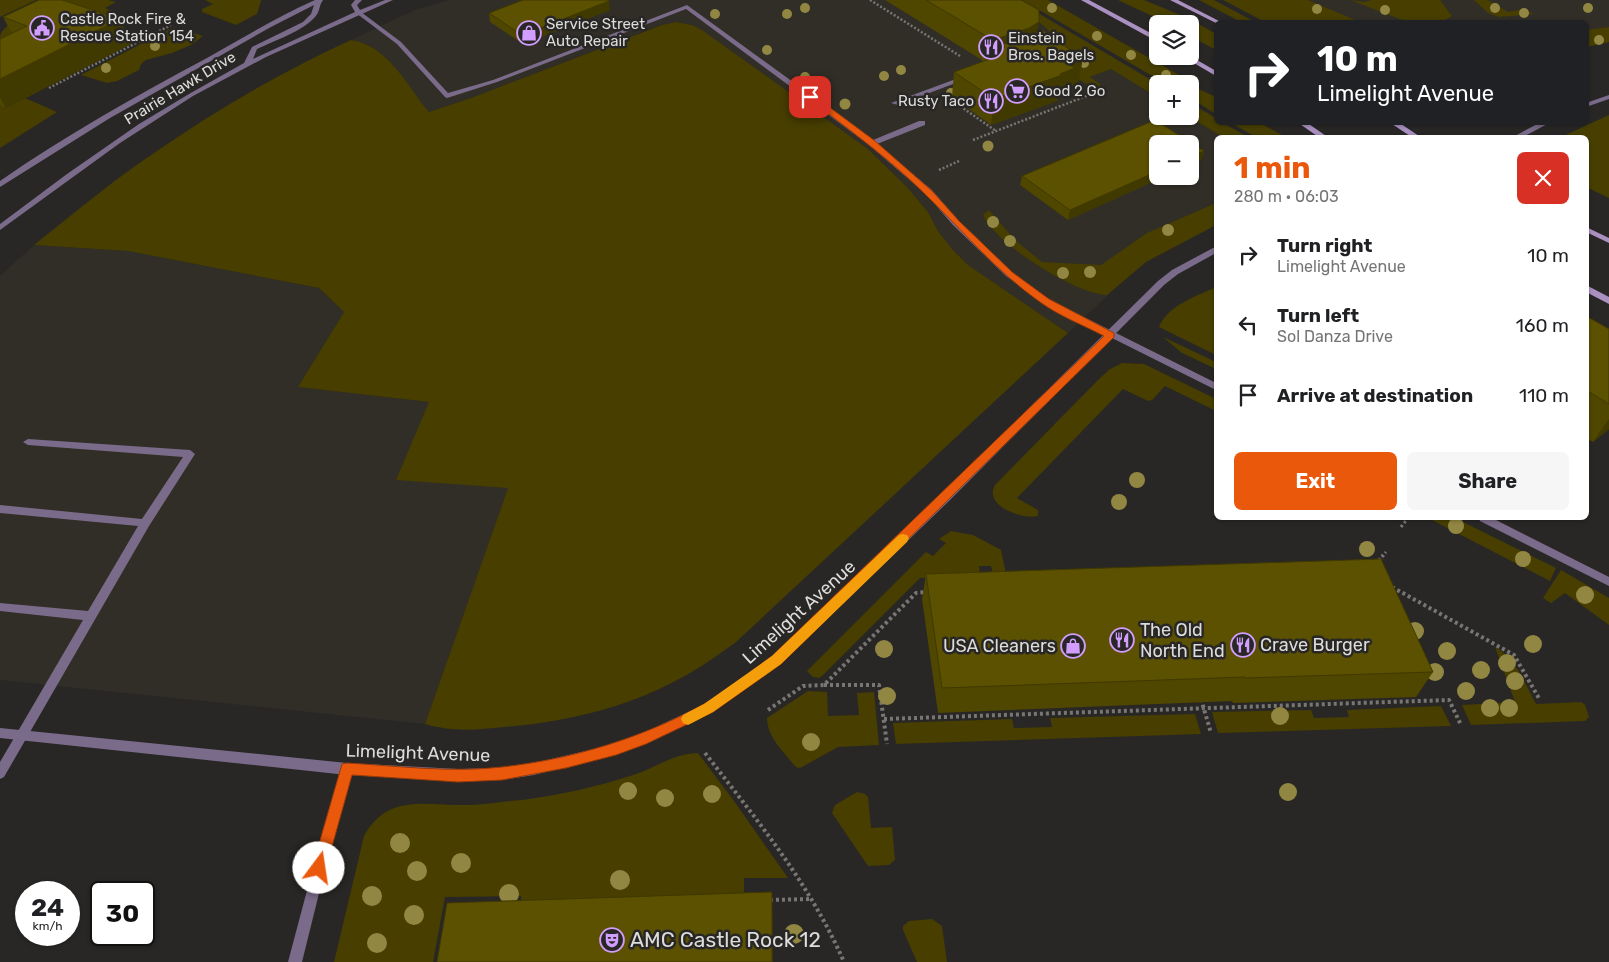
<!DOCTYPE html>
<meta charset="utf-8">
<style>
body{margin:0;font-family:Rubik,sans-serif;background:#f6f6f6;color:#202124;height:100vh;display:flex;flex-direction:column;font-size:19px;white-space:nowrap}
*{box-sizing:border-box;margin:0}
p{font-size:16px;color:#757577}
.icon{flex:none;width:28px;height:28px;fill:none;stroke:currentColor;stroke-width:2;stroke-linecap:round;stroke-linejoin:round}
.map{position:relative;flex:1;overflow:hidden}
.drawer{position:absolute;left:1214px;top:135px;width:375px;height:385px;display:flex;flex-direction:column;background:#fff;border-radius:8px;box-shadow:0 1px 4px #0004}
.drawer>*{flex:none}
.top-card{position:absolute;left:1214px;top:20px;width:375px;height:105px;border-radius:8px;box-shadow:0 1px 4px #0004;background:#202124;color:#fff;overflow:hidden}
.controls{position:absolute;left:1149px;top:15px;display:grid;gap:10px}
.controls a{display:grid;place-items:center;width:50px;height:50px;border-radius:8px;background:#fff;box-shadow:0 1px 4px #0004;font-size:25px}
.speed{position:absolute;left:15px;top:881px;display:flex;gap:10px;font-size:25px;font-weight:700;text-align:center}
.speed>*{display:grid;place-content:center;width:65px;height:65px;border-radius:50%;background:#fff;box-shadow:0 1px 4px #0004;line-height:1}
.speed small{font-size:12px;font-weight:400}
.speed .limit{border:2px solid #111;border-radius:8px;background:#fff;color:#111}
.pin{position:absolute;display:grid;place-items:center;width:42px;height:42px;color:#fff;margin:-21px;border-radius:10px;box-shadow:0 2px 8px #0006}
.me{position:absolute;width:55px;margin:-28px;rotate:14deg;stroke-linejoin:round;filter:drop-shadow(0 0 4px #0008)}
.turn{display:flex;align-items:center;gap:18px;height:105px;padding:0 20px;font-size:22px}
.turn .icon{width:65px;height:65px;stroke-width:2.5}
.turn b{display:block;font-size:35px;line-height:42px}
.round{display:grid;place-items:center;flex:none;width:52px;height:52px;border-radius:8px;background:#f6f6f6}
.overview{display:flex;align-items:center;justify-content:space-between;height:85px;padding:0 20px}
h1{font-size:30px;font-weight:700;line-height:38px;color:#ea580c}
.primary-button{display:flex;gap:10px;margin-top:auto;padding:10px 20px}
.primary-button a{flex:1;height:58px;border-radius:8px;background:#ea580c;color:#fff;font-size:20px;font-weight:700;line-height:58px;text-align:center}
.primary-button a+a{background:#f6f6f6;color:#202124}
ul{padding:0;list-style:none}
li{display:flex;align-items:center;gap:15px;height:70px;padding:0 20px}
li div{flex:1}
li b{display:block;font-size:19px}
li em{font-style:normal}
.map>svg:first-child{display:block}
.built{fill:#302e26;fill-rule:evenodd}
.green{fill:#473e00}
.lines{fill:none;stroke-linecap:round;stroke-linejoin:round}
.path-far2{stroke:#777674;stroke-width:2.5;stroke-dasharray:2 2;stroke-linecap:butt}
.path-far1{stroke:#777674;stroke-width:3;stroke-dasharray:2.5 2.5;stroke-linecap:butt}
.path{stroke:#777674;stroke-width:4;stroke-dasharray:3 3;stroke-linecap:butt}
.service{fill:#7b6b8a;fill-rule:evenodd}
.minor{fill:#7b6b8a;fill-rule:evenodd}
.tertiary{fill:#7b6b8a;fill-rule:evenodd}
.secondary{fill:#ab90c2;fill-rule:evenodd}
.tree{fill:#928742}
.wall{fill:#4f4600}
.shaded-wall{fill:#403900}
.building{fill:#5c5100;stroke:#403900}
.route{fill:#ea580c;stroke:#983908}
.slow{fill:#f59e0b}
.labels{text-anchor:middle;stroke-width:5;stroke-linejoin:round;paint-order:stroke}
.far-poi-label{font-size:15px;fill:#dcdcda;stroke:#282725;text-anchor:start}
.far-street-label{font-size:15px;fill:#dcdcda;stroke:#282725}
.street-label{font-size:18px;fill:#dcdcda;stroke:#282725}
.poi-label{font-size:18px;fill:#dcdcda;stroke:#282725;text-anchor:start}
.near-poi-label{font-size:21px;fill:#dcdcda;stroke:#282725;text-anchor:start}
</style>
<div class="map">
<svg width="1609" height="962" viewBox="0 0 1609 962">
<rect width="100%" height="100%" fill="#282725"/>
<g class="built">
<path d="M 450,0 L 1016,0 L 1158,84 L 1158,116 L 1190,116 L 1190,103 L 1216,118 L 1216,122 L 1223,123 L 1248,137 L 1216,138 L 1216,225 L 1146,262 L 1124,280 L 1068,333 L 968,265 L 953,250 L 938,231 L 928,212 L 907,187 L 868,149 L 692,25 L 676,22 L 661,25 L 471,98 L 429,112 L 387,59 L 367,44 L 351,40 L 417,9 ZM 1158,144 L 1190,144 L 1190,176 L 1158,176 Z"/>
<path d="M 1223,0 L 1609,0 L 1609,42 L 1586,47 L 1586,22 L 1266,22 Z"/>
<path d="M 34,245 L 128,251 L 319,288 L 344,312 L 298,387 L 429,402 L 508,488 L 425,724 L 0,680 L 0,276 Z"/>
</g>
<g class="green">
<path d="M 0,0 L 36,0 L 0,17 Z"/>
<path d="M 62,0 L 108,0 L 116,2 L 105,8 L 112,11 L 101,16 L 3,41 L 0,38 C 0,21 47,6 62,0 Z"/>
<path d="M 205,0 L 261,0 L 261,1 L 257,14 L 236,25 L 202,12 L 202,9 L 213,4 Z"/>
<path d="M 998,0 L 1016,0 L 1158,84 L 1157,97 L 1111,69 L 1090,77 L 1104,87 L 1096,90 L 1040,55 L 1054,40 C 1049,22 1014,9 998,0 Z"/>
<path d="M 1022,0 L 1048,0 L 1186,79 L 1182,81 L 1187,84 L 1166,84 Z"/>
<path d="M 1118,0 L 1144,0 L 1190,19 L 1216,34 L 1216,50 L 1190,36 L 1190,24 L 1169,24 Z"/>
<path d="M 1199,0 L 1214,0 L 1255,22 L 1241,22 Z"/>
<path d="M 1223,0 L 1308,0 L 1360,22 L 1265,22 Z"/>
<path d="M 1350,0 L 1364,2 L 1372,0 L 1440,0 L 1452,16 L 1443,21 L 1405,21 Z"/>
<path d="M 1474,0 L 1488,0 L 1508,12 L 1523,9 L 1534,14 L 1499,17 L 1488,13 Z"/>
<path d="M 676,22 L 692,25 L 702,30 L 868,149 L 907,187 L 928,212 L 938,231 L 953,250 L 968,265 L 1068,333 L 735,643 C 720,653 706,664 690,673 C 634,706 569,722 504,727 C 477,730 452,732 425,724 L 508,488 L 396,480 L 429,402 L 298,387 L 344,312 L 319,288 L 128,251 L 34,245 C 73,214 112,181 154,153 C 216,110 283,71 351,40 C 387,44 408,87 429,112 L 471,98 L 662,25 Z"/>
<path d="M 174,27 L 203,36 L 191,45 L 172,53 L 146,60 L 141,64 L 139,70 L 117,81 L 107,83 L 81,75 Z"/>
<path d="M 1609,27 L 1609,42 L 1586,47 L 1586,30 Z"/>
<path d="M 1190,85 L 1216,97 L 1216,114 L 1190,98 Z"/>
<path d="M 25,98 L 57,112 L 0,148 L 0,106 L 6,108 Z"/>
<path d="M 1190,103 L 1216,118 L 1216,122 L 1223,123 L 1248,137 L 1223,137 L 1188,116 L 1190,116 Z"/>
<path d="M 1609,115 L 1609,198 L 1586,187 L 1586,138 L 1561,137 Z"/>
<path d="M 1231,123 L 1260,123 L 1282,135 L 1279,137 L 1256,137 Z"/>
<path d="M 1216,203 L 1216,225 L 1146,262 L 1107,295 C 1077,295 994,243 983,215 L 989,210 L 1014,239 L 1042,262 L 1101,265 L 1147,233 Z"/>
<path d="M 1216,287 L 1216,355 L 1159,327 C 1168,305 1197,296 1216,287 Z"/>
<path d="M 1163,337 L 1216,362 L 1216,369 L 1182,353 Z"/>
<path d="M 1122,363 L 1144,364 L 1216,399 L 1216,411 L 1165,386 L 1152,400 L 1148,401 L 1123,389 L 1017,498 L 1038,510 L 1038,516 C 1023,520 983,506 995,485 L 1100,378 L 1110,369 Z"/>
<path d="M 1428,518 L 1455,518 L 1556,568 L 1550,581 Z"/>
<path d="M 951,531 L 973,535 L 1001,550 L 1006,574 L 993,574 L 991,566 L 979,566 L 980,575 L 920,578 L 822,676 L 819,678 L 813,677 L 807,671 L 926,552 L 933,556 L 946,543 L 939,539 Z"/>
<path d="M 1561,570 L 1609,598 L 1609,625 L 1565,593 L 1551,603 L 1543,598 Z"/>
<path d="M 1495,647 C 1517,660 1524,682 1536,704 L 1581,702 L 1585,705 L 1589,717 L 1585,721 L 1471,725 L 1462,705 L 1515,702 Z"/>
<path d="M 808,691 L 827,692 L 828,716 L 859,715 L 857,693 L 874,692 L 879,745 L 838,747 L 802,767 L 798,768 L 794,765 C 784,752 767,737 767,718 Z"/>
<path d="M 1441,706 L 1451,726 L 1218,733 L 1212,712 L 1311,710 L 1314,718 L 1349,717 L 1347,710 Z"/>
<path d="M 1195,714 L 1201,734 L 896,744 L 893,723 L 1012,719 L 1014,728 L 1052,727 L 1050,718 Z"/>
<path d="M 698,753 L 734,801 L 788,878 L 744,878 L 744,895 L 521,904 L 521,896 L 445,897 L 433,962 L 334,962 L 364,836 C 388,792 427,806 469,805 C 486,805 504,801 522,800 C 559,795 597,787 633,775 C 655,768 675,753 698,753 Z"/>
<path d="M 857,792 L 865,794 L 868,797 L 871,828 L 892,827 L 895,860 L 889,865 L 868,866 L 832,813 L 835,805 Z"/>
<path d="M 932,919 L 942,926 L 947,962 L 968,962 L 917,962 L 903,930 L 903,926 L 909,921 Z"/>
</g>
<g class="lines">
<g class="path-far2">
<path d="M 870,0 L 960,56"/>
<path d="M 49,88 L 171,25"/>
<path d="M 957,104 L 996,131"/>
<path d="M 973,140 L 1107,88"/>
<path d="M 939,170 L 959,161"/>
</g>
<g class="path-far1">
<path d="M 1401,527 L 1408,518"/>
<path d="M 1382,557 L 1386,552"/>
</g>
<g class="path">
<path d="M 1379,561 L 1383,555"/>
<path d="M 1392,587 L 1514,655 L 1540,700"/>
<path d="M 824,685 L 879,685 L 887,744"/>
<path d="M 1201,699 L 1211,733"/>
<path d="M 768,710 L 803,686 L 824,685 L 916,593 L 926,592"/>
<path d="M 884,719 L 1449,700 L 1461,725"/>
<path d="M 705,753 C 757,820 810,884 844,962"/>
<path d="M 770,900 L 812,899"/>
</g>
<g class="service">
<path d="M 687,5 L 873,140 L 919,121 L 925,121 L 925,125 L 877,144 L 932,190 L 959,221 L 1012,272 L 1048,299 L 1216,383 L 1216,390 L 1042,303 L 1006,276 L 953,225 L 926,194 L 869,145 L 686,9 L 497,82 L 447,98 L 445,97 L 397,44 L 356,13 L 361,12 L 401,42 L 448,93 L 493,80 Z"/>
<path d="M 964,76 L 967,78 L 966,79 L 898,105 L 891,103 Z"/>
<path d="M 28,439 L 190,450 L 195,454 L 149,526 L 4,777 L 0,779 L 0,762 L 83,620 L 0,611 L 0,603 L 88,611 L 138,526 L 0,513 L 0,505 L 142,519 L 183,457 L 28,445 L 23,442 Z"/>
<path d="M 1479,518 L 1492,518 L 1609,577 L 1609,586 L 1480,521 Z"/>
</g>
<path class="minor" d="M 347,763 L 351,765 L 353,769 L 330,849 L 302,962 L 288,962 L 318,849 L 341,769 L 343,765 Z"/>
<g class="tertiary">
<path d="M 315,0 L 323,0 C 319,5 320,12 315,17 C 303,31 274,41 257,49 L 253,59 L 355,12 L 351,5 L 355,0 L 362,0 L 357,5 L 360,10 L 385,0 L 393,0 L 266,57 L 193,96 L 120,143 L 0,230 L 0,224 L 67,174 L 139,124 L 189,94 L 244,63 L 252,47 L 303,22 L 311,14 L 314,5 L 271,27 L 110,118 L 0,187 L 0,181 C 66,135 136,96 207,58 C 243,38 277,17 315,0 Z"/>
<path d="M 1609,95 L 1609,99 L 1586,107 L 1586,103 Z"/>
<path d="M 1541,122 L 1551,122 L 1521,138 L 1511,138 Z"/>
<path d="M 1213,248 L 1216,248 L 1216,253 L 1178,274 L 1164,285 L 950,500 L 781,663 L 713,712 L 645,744 L 616,754 L 534,775 L 502,780 L 458,781 L 347,775 L 0,738 L 0,728 L 347,763 L 458,769 L 502,768 L 534,763 L 616,744 L 637,736 L 705,704 L 773,657 L 942,494 L 1158,281 L 1172,270 Z"/>
</g>
<g class="secondary">
<path d="M 1081,0 L 1089,0 L 1158,37 L 1158,42 Z"/>
<path d="M 1170,0 L 1178,0 L 1221,22 L 1216,23 Z"/>
<path d="M 1182,56 L 1190,56 L 1216,71 L 1216,76 Z"/>
<path d="M 1297,122 L 1306,122 L 1329,138 L 1320,138 Z"/>
<path d="M 1389,122 L 1398,122 L 1422,138 L 1413,138 Z"/>
<path d="M 1586,227 L 1609,238 L 1609,243 L 1586,232 Z"/>
<path d="M 1586,285 L 1609,297 L 1609,304 L 1586,292 Z"/>
</g>
</g>
<g class="tree">
<circle cx="805" cy="8" r="5"/>
<circle cx="1052" cy="8" r="5"/>
<circle cx="1495" cy="8" r="5"/>
<circle cx="1588" cy="8" r="5"/>
<circle cx="1317" cy="9" r="5"/>
<circle cx="1385" cy="10" r="5"/>
<circle cx="1524" cy="13" r="5"/>
<circle cx="715" cy="14" r="5"/>
<circle cx="787" cy="14" r="5"/>
<circle cx="1097" cy="36" r="5"/>
<circle cx="1599" cy="40" r="5"/>
<circle cx="155" cy="46" r="5"/>
<circle cx="767" cy="50" r="5"/>
<circle cx="1131" cy="55" r="5"/>
<circle cx="1084" cy="63" r="5"/>
<circle cx="106" cy="68" r="5"/>
<circle cx="901" cy="70" r="5"/>
<circle cx="1166" cy="75" r="5"/>
<circle cx="884" cy="76" r="5"/>
<circle cx="805" cy="77" r="5"/>
<circle cx="951" cy="93" r="5"/>
<circle cx="845" cy="104" r="5.5"/>
<circle cx="988" cy="146" r="5.5"/>
<circle cx="993" cy="222" r="6"/>
<circle cx="1168" cy="230" r="6"/>
<circle cx="1010" cy="241" r="6"/>
<circle cx="1090" cy="272" r="6"/>
<circle cx="1063" cy="273" r="6"/>
<circle cx="1137" cy="480" r="8"/>
<circle cx="1119" cy="502" r="8"/>
<circle cx="1456" cy="526" r="8"/>
<circle cx="1367" cy="549" r="8"/>
<circle cx="1523" cy="559" r="8"/>
<circle cx="1585" cy="595" r="9"/>
<circle cx="1415" cy="631" r="9"/>
<circle cx="1533" cy="644" r="9"/>
<circle cx="884" cy="649" r="9"/>
<circle cx="1447" cy="651" r="9"/>
<circle cx="1507" cy="663" r="9"/>
<circle cx="1481" cy="670" r="9"/>
<circle cx="1435" cy="672" r="9"/>
<circle cx="1515" cy="681" r="9"/>
<circle cx="1466" cy="691" r="9"/>
<circle cx="887" cy="696" r="9"/>
<circle cx="1490" cy="708" r="9"/>
<circle cx="1509" cy="708" r="9"/>
<circle cx="1280" cy="716" r="9"/>
<circle cx="811" cy="742" r="9"/>
<circle cx="628" cy="791" r="9"/>
<circle cx="1288" cy="792" r="9"/>
<circle cx="712" cy="794" r="9"/>
<circle cx="665" cy="798" r="9"/>
<circle cx="400" cy="843" r="10"/>
<circle cx="461" cy="863" r="10"/>
<circle cx="417" cy="871" r="10"/>
<circle cx="620" cy="880" r="10"/>
<circle cx="509" cy="894" r="10"/>
<circle cx="372" cy="896" r="10"/>
<circle cx="414" cy="915" r="10"/>
<circle cx="794" cy="934" r="10"/>
<circle cx="377" cy="943" r="10"/>
</g>
<g class="wall">
<path d="M 885,0 L 1021,0 L 1037,32 L 1066,44 L 1066,47 L 1083,58 L 1078,83 L 1071,86 L 1070,94 L 1058,98 L 1057,101 L 991,125 L 952,97 L 954,72 L 982,62 L 982,60 Z"/>
<path d="M 610,10 L 523,44 L 490,22 L 489,13 Z"/>
<path d="M 3,17 L 120,19 L 131,44 L 6,108 L 0,106 L 0,39 L 12,34 Z"/>
<path d="M 1204,151 L 1201,160 L 1068,220 L 1020,185 L 1022,176 Z"/>
<path d="M 1586,316 L 1609,329 L 1609,429 L 1593,442 L 1586,438 Z"/>
<path d="M 926,574 L 1433,672 L 1416,697 L 1233,703 L 1232,701 L 938,713 L 922,599 Z"/>
</g>
<g class="shaded-wall">
<path d="M 609,1 L 610,10 L 523,44 L 522,35 Z"/>
<path d="M 120,19 L 131,44 L 6,108 L 0,98 L 0,79 Z"/>
<path d="M 1039,22 L 1035,46 L 1005,47 L 1002,45 L 1000,61 L 990,65 L 993,40 Z"/>
<path d="M 1083,58 L 1078,83 L 1071,86 L 1070,94 L 1058,98 L 1057,101 L 991,125 L 994,99 L 1060,74 L 1067,64 Z"/>
<path d="M 1204,151 L 1201,160 L 1190,165 L 1190,157 Z"/>
<path d="M 1158,171 L 1158,176 L 1165,176 L 1068,220 L 1070,210 Z"/>
<path d="M 1609,419 L 1609,429 L 1593,442 Z"/>
<path d="M 772,892 L 772,907 L 773,962 L 772,962 Z"/>
</g>
<g class="building">
<path d="M 39,0 L 62,0 L 120,19 L 0,79 L 0,39 L 27,26 L 3,17 Z"/>
<path d="M 523,0 L 608,0 L 609,1 L 522,35 L 489,13 Z"/>
<path d="M 926,0 L 1021,0 L 1039,10 L 1039,22 L 1029,28 L 993,40 Z"/>
<path d="M 1042,30 L 1066,44 L 1063,45 L 1083,58 L 1067,64 L 1075,68 L 1060,74 L 1062,75 L 994,99 L 954,72 L 990,59 L 983,55 L 1005,47 L 1002,45 Z"/>
<path d="M 1155,120 L 1204,151 L 1190,157 L 1190,144 L 1158,144 L 1158,171 L 1070,210 L 1022,176 Z"/>
<path d="M 1586,316 L 1609,329 L 1609,404 L 1586,390 Z"/>
<path d="M 1381,559 L 1433,672 L 1245,678 L 1245,677 L 942,688 L 926,574 Z"/>
<path d="M 772,892 L 772,962 L 437,962 L 447,903 Z"/>
</g>
<path class="route" d="M 808,95 L 813,95 L 875,141 L 932,191 L 959,221 L 1012,272 L 1049,299 L 1114,333 L 1114,337 L 781,664 L 713,712 L 646,744 L 616,755 L 566,768 L 502,780 L 458,782 L 352,775 L 326,868 L 324,873 L 319,875 L 314,873 L 312,868 L 342,764 L 347,763 C 398,766 452,773 502,767 C 573,759 642,738 704,704 C 728,690 750,672 772,656 L 1104,336 C 1083,325 1059,316 1040,302 C 996,271 964,232 926,195 C 890,159 848,129 808,98 Z"/>
<path class="slow" d="M 903,534 L 907,535 L 909,538 L 907,542 L 781,664 L 713,712 L 692,723 L 688,725 L 683,723 L 681,719 L 683,715 L 704,704 L 772,656 L 899,535 Z"/>
<defs>
<g id="civic-ring" transform="scale(1.25)"><circle r="9.5" fill="#282725" stroke="#d19dfe" stroke-width="1.5"/><path d="M-.6-6.5H3V-4.5H.6V-3L4-1V1h2V6H-6V1h2V-1L-.6-3ZM-1.2 2.5V6h2.4V2.5Z" fill="#d19dfe"/></g>
<g id="shop-ring" transform="scale(1.25)"><circle r="9.5" fill="#282725" stroke="#d19dfe" stroke-width="1.5"/><path d="M-5-2.5h2.3a2.7 3.5 0 0 1 5.4 0H5L5.5 6h-11ZM-1.5-2.5h3a1.5 2.3 0 0 0-3 0Z" fill="#d19dfe"/></g>
<g id="restaurant-ring" transform="scale(1.25)"><circle r="9.5" fill="#282725" stroke="#d19dfe" stroke-width="1.5"/><path d="M-5-6h1v4h1v-4h1v4h1v-4h1v5L-1.5 .5V6h-2V.5L-5-1ZM5-6V6H3V1.5H1.5Q1.5-4 5-6Z" fill="#d19dfe"/></g>
<g id="supermarket-ring" transform="scale(1.25)"><circle r="9.5" fill="#282725" stroke="#d19dfe" stroke-width="1.5"/><path d="M-6-5.5h2.5l.6 2H6L4.5 2H-2.5L-4.4-4H-6ZM-1.5 3.2a1.3 1.3 0 1 0 .1 0ZM3 3.2a1.3 1.3 0 1 0 .1 0Z" fill="#d19dfe"/></g>
<g id="theatre-ring" transform="scale(1.25)"><circle r="9.5" fill="#282725" stroke="#d19dfe" stroke-width="1.5"/><path d="M-5-5.5Q0-4 5-5.5V0Q5 5 0 6Q-5 5-5 0ZM-3.3-2.5H-1v1.5H-3.3ZM1-2.5H3.3v1.5H1ZM-2.8 1Q0 5.5 2.8 1Z" fill="#d19dfe"/></g>
</defs>
<g fill-rule="evenodd">
<use href="#civic-ring" x="42" y="28"/>
<use href="#shop-ring" x="529" y="33"/>
<use href="#restaurant-ring" x="991" y="47"/>
<use href="#supermarket-ring" x="1017" y="91"/>
<use href="#restaurant-ring" x="991" y="101"/>
<use href="#restaurant-ring" x="1122" y="640"/>
<use href="#restaurant-ring" x="1243" y="645"/>
<use href="#shop-ring" x="1073" y="646"/>
<use href="#theatre-ring" x="612" y="940"/>
</g>
<g class="labels">
<g class="far-poi-label">
<text x="60" y="24">Castle Rock Fire &amp;<tspan x="60" dy="17">Rescue Station 154</tspan></text>
<text x="546" y="29">Service Street<tspan x="546" dy="17">Auto Repair</tspan></text>
<text x="1008" y="43">Einstein<tspan x="1008" dy="17">Bros. Bagels</tspan></text>
<text x="1034" y="96">Good 2 Go</text>
<text x="974" y="106" text-anchor="end">Rusty Taco</text>
</g>
<g class="far-street-label">
<text transform="translate(180 88) rotate(-31)" y="5">Prairie Hawk Drive</text>
</g>
<g class="street-label">
<text transform="translate(799 612) rotate(-42)" y="6">Limelight Avenue</text>
<text transform="translate(418 753) rotate(2)" y="6">Limelight Avenue</text>
</g>
<g class="poi-label">
<text x="1140" y="636">The Old<tspan x="1140" dy="21">North End</tspan></text>
<text x="1260" y="651">Crave Burger</text>
<text x="1056" y="652" text-anchor="end">USA Cleaners</text>
</g>
<g class="near-poi-label">
<text x="630" y="947">AMC Castle Rock 12</text>
</g>
</g>
</svg>
<div class="controls">
<a><svg class="icon" aria-label="layers" viewBox="0 0 24 24"><path d="M12 4l9 5-9 5-9-5zM3 14l9 5 9-5"/></svg></a>
<a>+</a>
<a>−</a>
</div>
<div class="speed"><div>24<small>km/h</small></div><div class="limit">30</div></div>
<div class="pin" style="left:810px;top:97px;background:#d93025"><svg class="icon" aria-label="arrive" viewBox="0 0 24 24"><path d="M6 21V4h12l-3 4 3 4H6"/></svg></div>
<svg class="me" style="left:319px;top:868px" viewBox="-20 -20 40 40"><circle r="19" fill="#fff"/><path d="M0-13L10 11 0 6-10 11z" fill="#ea580c"/></svg>
<div class="top-card">
<div class="turn"><svg class="icon" aria-label="right" viewBox="0 0 24 24"><path d="M7 20v-9h11M14 6l5 5-5 5"/></svg><div><b>10 m</b>Limelight Avenue</div></div>
</div>
<section class="drawer">
<div class="overview"><div><h1>1 min</h1><p>280 m · 06:03</p></div><a class="round" style="background:#d93025;color:#fff"><svg class="icon" aria-label="close" viewBox="0 0 24 24"><path d="M6 6l12 12M18 6L6 18"/></svg></a></div>
<ul>
<li><svg class="icon" aria-label="right" viewBox="0 0 24 24"><path d="M7 20v-9h11M14 6l5 5-5 5"/></svg><div><b>Turn right</b><p>Limelight Avenue</p></div><em>10 m</em></li>
<li><svg class="icon" aria-label="left" viewBox="0 0 24 24"><path d="M17 20v-9H6M10 6l-5 5 5 5"/></svg><div><b>Turn left</b><p>Sol Danza Drive</p></div><em>160 m</em></li>
<li><svg class="icon" aria-label="arrive" viewBox="0 0 24 24"><path d="M6 21V4h12l-3 4 3 4H6"/></svg><div><b>Arrive at destination</b></div><em>110 m</em></li>
</ul>
<div class="primary-button"><a>Exit</a><a>Share</a></div>
</section>
</div>
